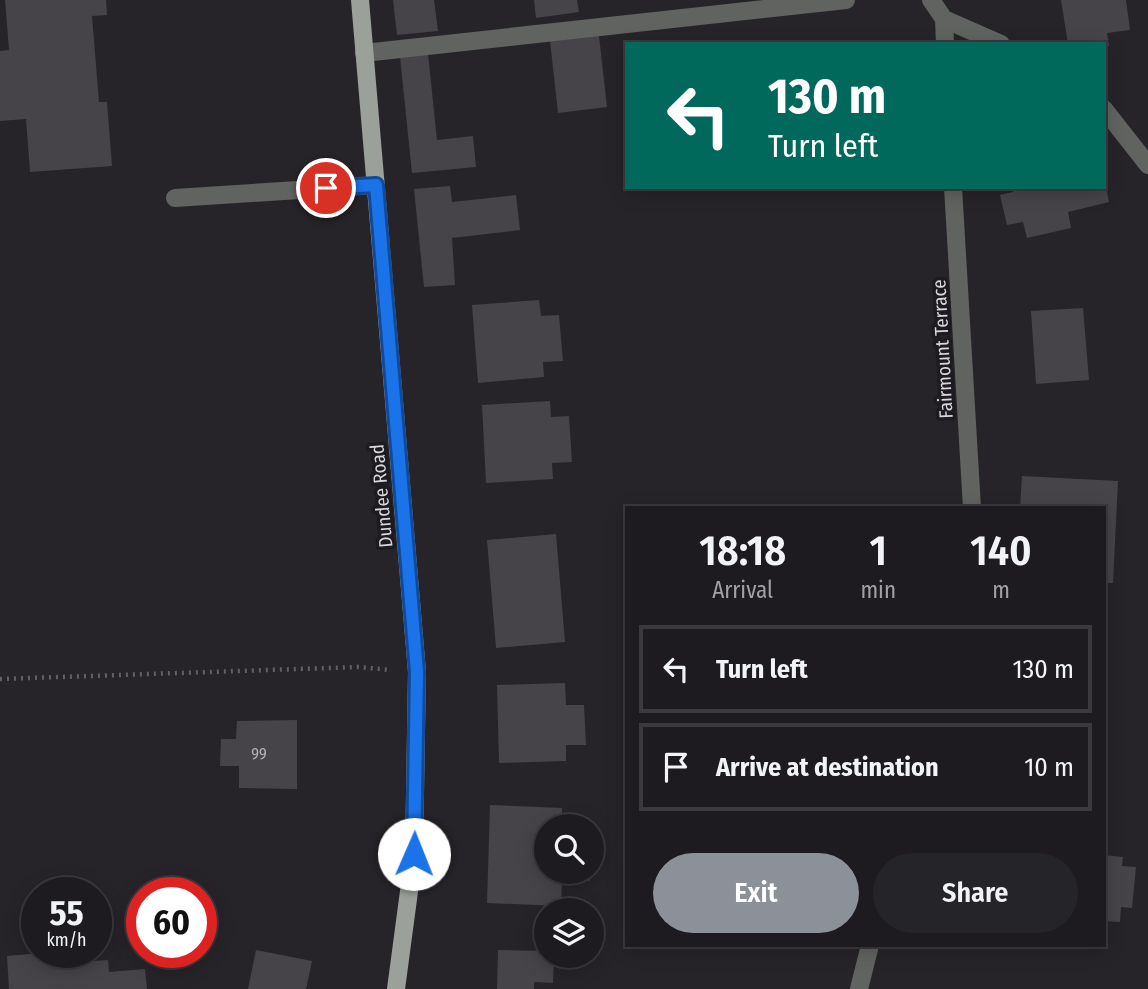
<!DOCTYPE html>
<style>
body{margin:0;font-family:"Fira Sans Condensed",sans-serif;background:#252428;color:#f1f3f6;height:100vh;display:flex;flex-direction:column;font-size:26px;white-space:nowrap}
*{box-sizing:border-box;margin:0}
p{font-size:23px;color:#a0a1a4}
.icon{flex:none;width:38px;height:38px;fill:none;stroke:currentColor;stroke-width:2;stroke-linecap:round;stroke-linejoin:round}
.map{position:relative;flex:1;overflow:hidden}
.sheet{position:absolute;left:625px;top:506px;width:481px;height:441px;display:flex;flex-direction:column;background:#1d1b1f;border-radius:0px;box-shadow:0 4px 18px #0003,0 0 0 2px #3b393d}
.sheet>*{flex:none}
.top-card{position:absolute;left:625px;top:42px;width:481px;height:147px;border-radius:0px;box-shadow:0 4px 18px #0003,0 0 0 2px #3b393d;background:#00695c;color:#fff;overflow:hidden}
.controls{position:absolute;left:534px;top:814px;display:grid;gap:14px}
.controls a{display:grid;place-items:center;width:70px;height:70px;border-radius:50%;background:#1d1b1f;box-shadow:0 4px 18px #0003,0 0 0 2px #3b393d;font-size:35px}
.speed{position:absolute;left:21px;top:877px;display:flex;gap:14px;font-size:35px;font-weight:700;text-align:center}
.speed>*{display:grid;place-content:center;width:91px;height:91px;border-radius:50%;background:#1d1b1f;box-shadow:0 4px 18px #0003,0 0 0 2px #3b393d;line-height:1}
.speed small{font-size:18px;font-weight:400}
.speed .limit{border:10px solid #d22;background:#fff;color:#111}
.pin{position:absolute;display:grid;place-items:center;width:60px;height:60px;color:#fff;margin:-30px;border:4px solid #fff;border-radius:50%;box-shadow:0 2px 7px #0007}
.me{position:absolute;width:77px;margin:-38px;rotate:1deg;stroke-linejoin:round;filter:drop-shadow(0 0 5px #0008)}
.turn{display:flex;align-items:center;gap:24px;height:147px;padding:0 28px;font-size:32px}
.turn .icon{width:91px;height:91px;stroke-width:2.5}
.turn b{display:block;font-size:49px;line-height:60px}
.eta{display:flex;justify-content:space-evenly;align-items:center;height:119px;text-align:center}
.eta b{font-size:42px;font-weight:600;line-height:49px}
.action{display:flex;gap:14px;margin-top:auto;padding:14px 28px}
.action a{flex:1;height:80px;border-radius:42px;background:#8c9099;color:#fff;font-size:28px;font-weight:600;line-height:80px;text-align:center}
.action a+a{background:#252428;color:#f1f3f6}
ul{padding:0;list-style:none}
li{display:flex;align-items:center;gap:21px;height:88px;margin:0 14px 10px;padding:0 14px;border:4px solid #3b393d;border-radius:0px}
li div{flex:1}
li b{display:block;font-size:26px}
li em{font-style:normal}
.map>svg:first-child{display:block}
.building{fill:#464349}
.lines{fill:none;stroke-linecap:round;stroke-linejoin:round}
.path{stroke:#636065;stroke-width:4.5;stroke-dasharray:2 5;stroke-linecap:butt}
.minor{stroke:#606360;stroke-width:18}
.major{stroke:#9ba09b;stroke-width:18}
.route-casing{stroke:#114b97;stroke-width:18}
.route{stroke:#1a73e8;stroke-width:12}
.labels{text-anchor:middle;stroke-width:7;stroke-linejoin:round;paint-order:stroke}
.number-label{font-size:16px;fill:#b4b1b6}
.street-label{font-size:19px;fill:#d8d6da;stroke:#1d1b20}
</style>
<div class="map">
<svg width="1148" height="989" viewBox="0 0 1148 989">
<rect width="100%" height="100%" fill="#272429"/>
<g class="building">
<path d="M 5,0 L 106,0 L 107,15 L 92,16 L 99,102 L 107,102 L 112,166 L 30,172 L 26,119 L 0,121 L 0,51 L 9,50 Z"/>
<path d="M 393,0 L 434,0 L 438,31 L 397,35 Z"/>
<path d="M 534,0 L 577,0 L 579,12 L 536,18 Z"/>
<path d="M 1061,0 L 1126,0 L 1130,30 L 1107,33 L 1109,46 L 1068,44 Z"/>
<path d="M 599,36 L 607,107 L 558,113 L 550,41 Z"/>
<path d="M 428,54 L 437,140 L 473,136 L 476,167 L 412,173 L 400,57 Z"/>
<path d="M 450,186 L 452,202 L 516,195 L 520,230 L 452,238 L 455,285 L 424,287 L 414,189 Z"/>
<path d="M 1012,187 L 1106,187 L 1109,202 L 1068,212 L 1071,228 L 1027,238 L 1023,222 L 1007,225 L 1000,195 L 1013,192 Z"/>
<path d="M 539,300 L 541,316 L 559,315 L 563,361 L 543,362 L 544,377 L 478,383 L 472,305 Z"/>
<path d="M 1083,308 L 1089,380 L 1036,384 L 1031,311 Z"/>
<path d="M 550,401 L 551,417 L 569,416 L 572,462 L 552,463 L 553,479 L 486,483 L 482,405 Z"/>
<path d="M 1022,476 L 1118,481 L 1113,583 L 1104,583 L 1104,508 L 1020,508 Z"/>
<path d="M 556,534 L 565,642 L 496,648 L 487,540 Z"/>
<path d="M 1104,661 L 1108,661 L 1106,690 L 1104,690 Z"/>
<path d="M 565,683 L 566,705 L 584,705 L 586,745 L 566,745 L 566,761 L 499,763 L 497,685 Z"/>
<path d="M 297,720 L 297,789 L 239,788 L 239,766 L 220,766 L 221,739 L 236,739 L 237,721 Z"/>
<path d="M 490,805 L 562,808 L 562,826 L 546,826 L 546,872 L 591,872 L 590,881 L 562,880 L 561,906 L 487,903 Z"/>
<path d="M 1104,855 L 1123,857 L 1122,866 L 1136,867 L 1132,908 L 1121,907 L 1120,922 L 1104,921 Z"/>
<path d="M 256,950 L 312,961 L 306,989 L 248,989 Z"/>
<path d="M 498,950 L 546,951 L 546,956 L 554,956 L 553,983 L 534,982 L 534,989 L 497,989 Z"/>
<path d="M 52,952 L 53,964 L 108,960 L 109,972 L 145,969 L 147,989 L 9,989 L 7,956 Z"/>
</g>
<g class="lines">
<path class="path" d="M 0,679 L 358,667 L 391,670"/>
<g class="minor">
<path d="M 931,0 L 944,19 L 1001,44"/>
<path d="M 944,19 L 945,44"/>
<path d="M 364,53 L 846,0"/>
<path d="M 1104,109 L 1148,165"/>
<path d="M 953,187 L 972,508"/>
<path d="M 175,198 L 376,185"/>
<path d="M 859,989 L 870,945"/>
</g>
<path class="major" d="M 360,0 L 417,672 L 414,854 L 396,989"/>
</g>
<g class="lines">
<g class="route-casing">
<path id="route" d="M 326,188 L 376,185 L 417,672 L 414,854"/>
</g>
<use href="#route" class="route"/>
</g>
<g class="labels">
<g class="number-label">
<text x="259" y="759">99</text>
</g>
<g class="street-label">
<text transform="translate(942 349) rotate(-93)" y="7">Fairmount Terrace</text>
<text transform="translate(381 496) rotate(-95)" y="7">Dundee Road</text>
</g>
</g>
</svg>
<div class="controls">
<a><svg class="icon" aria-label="search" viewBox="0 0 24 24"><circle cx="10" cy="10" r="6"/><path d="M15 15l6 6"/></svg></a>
<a><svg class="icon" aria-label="layers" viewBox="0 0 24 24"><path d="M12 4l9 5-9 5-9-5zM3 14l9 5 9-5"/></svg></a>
</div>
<div class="speed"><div>55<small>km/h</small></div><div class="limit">60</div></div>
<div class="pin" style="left:326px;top:188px;background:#d93025"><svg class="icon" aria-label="arrive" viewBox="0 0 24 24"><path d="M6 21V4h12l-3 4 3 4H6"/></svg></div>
<svg class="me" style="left:414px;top:854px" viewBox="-20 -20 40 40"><circle r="19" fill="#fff"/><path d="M0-13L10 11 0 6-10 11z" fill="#1a73e8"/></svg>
<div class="top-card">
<div class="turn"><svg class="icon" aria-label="left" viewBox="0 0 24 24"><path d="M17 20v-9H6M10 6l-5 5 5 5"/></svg><div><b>130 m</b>Turn left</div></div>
</div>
<section class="sheet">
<div class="eta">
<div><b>18:18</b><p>Arrival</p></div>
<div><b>1</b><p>min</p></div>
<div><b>140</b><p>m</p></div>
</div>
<ul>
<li><svg class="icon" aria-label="left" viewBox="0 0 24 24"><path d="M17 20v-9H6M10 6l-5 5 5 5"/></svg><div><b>Turn left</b></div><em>130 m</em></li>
<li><svg class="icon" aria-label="arrive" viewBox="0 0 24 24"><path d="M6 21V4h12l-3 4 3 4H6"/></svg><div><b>Arrive at destination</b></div><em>10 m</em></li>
</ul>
<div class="action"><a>Exit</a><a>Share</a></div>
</section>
</div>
